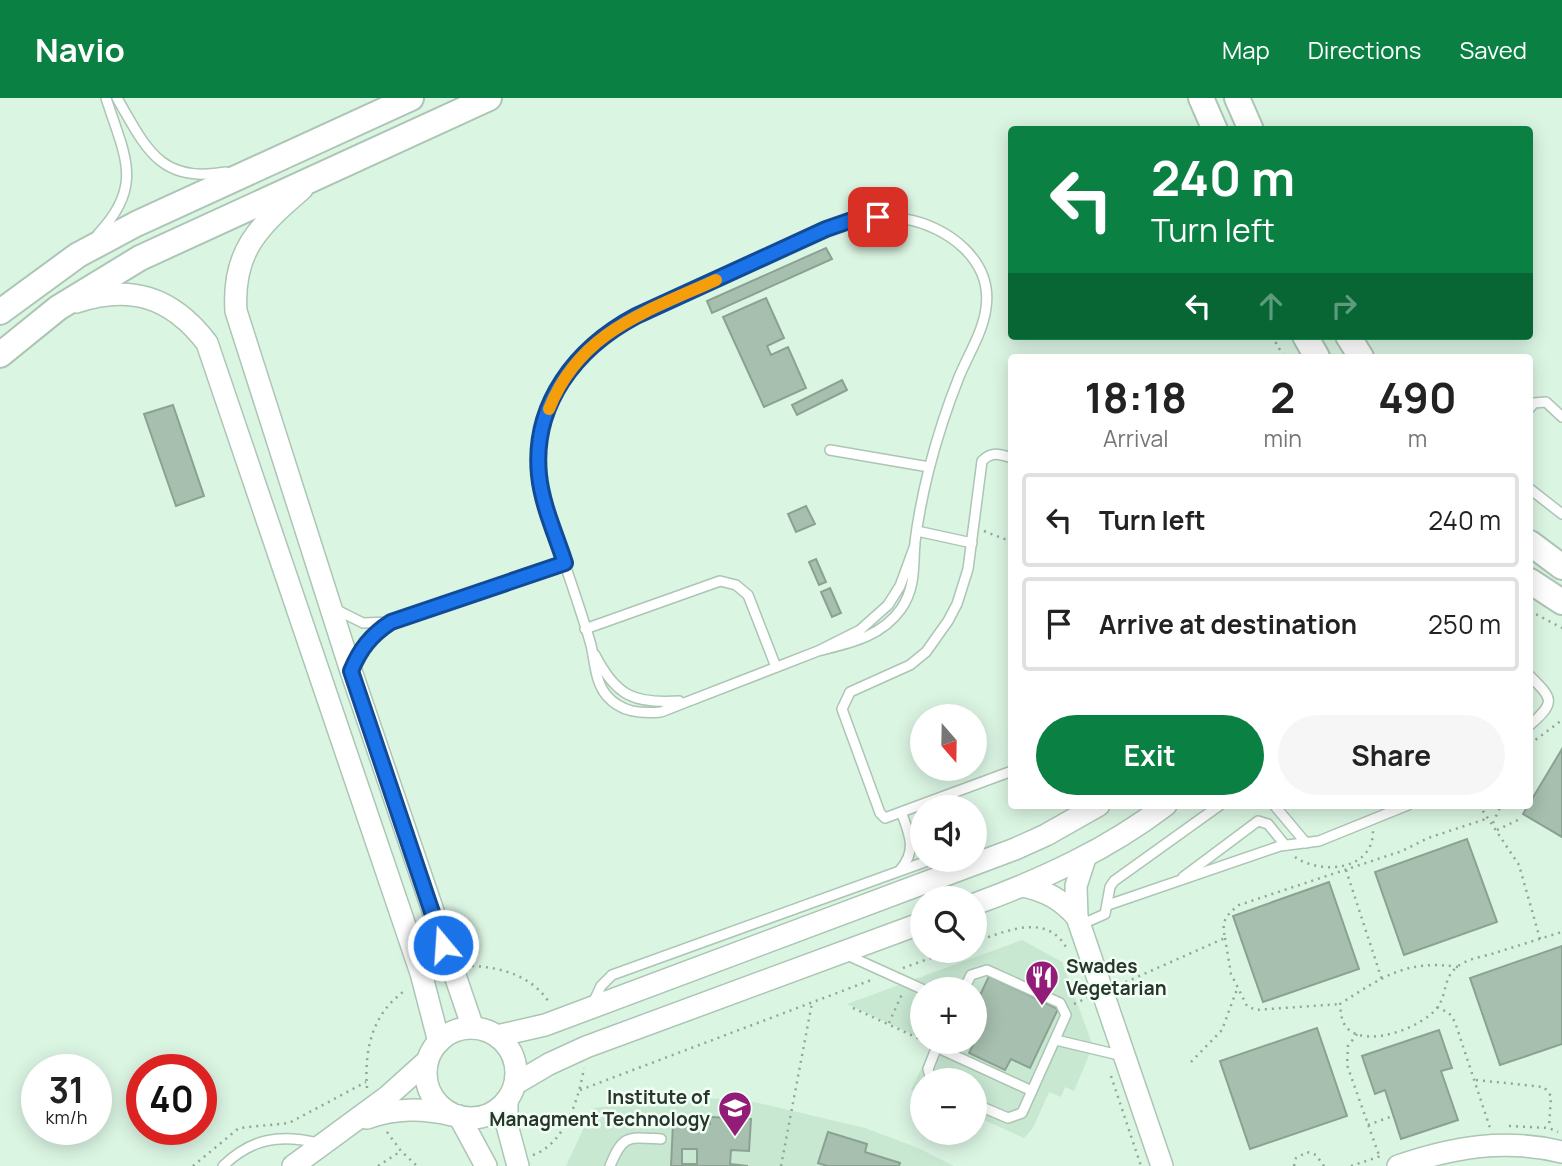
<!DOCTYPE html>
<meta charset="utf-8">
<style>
body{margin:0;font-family:Manrope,sans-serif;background:#f6f6f6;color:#222;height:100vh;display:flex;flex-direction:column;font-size:26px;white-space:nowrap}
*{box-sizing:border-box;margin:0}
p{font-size:23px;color:#767676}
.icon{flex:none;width:38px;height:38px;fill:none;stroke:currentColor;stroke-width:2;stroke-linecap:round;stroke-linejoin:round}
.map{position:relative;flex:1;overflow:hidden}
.side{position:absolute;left:1008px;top:256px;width:525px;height:455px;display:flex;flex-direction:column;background:#fff;border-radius:7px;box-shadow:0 4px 18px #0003}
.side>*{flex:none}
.banner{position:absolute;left:1008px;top:28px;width:525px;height:214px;border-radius:7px;box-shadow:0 4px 18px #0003;background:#0b8043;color:#fff;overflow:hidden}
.needle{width:46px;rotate:160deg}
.fabs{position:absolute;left:910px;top:606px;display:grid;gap:14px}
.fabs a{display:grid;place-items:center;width:77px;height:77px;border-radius:50%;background:#fff;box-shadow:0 4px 18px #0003;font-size:35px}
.speed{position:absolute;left:21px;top:956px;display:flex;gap:14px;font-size:35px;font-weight:700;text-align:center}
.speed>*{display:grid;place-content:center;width:91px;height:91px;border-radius:50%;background:#fff;box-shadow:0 4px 18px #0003;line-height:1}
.speed small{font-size:18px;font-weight:400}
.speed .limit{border:10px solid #d22;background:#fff;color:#111}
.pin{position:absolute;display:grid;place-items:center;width:60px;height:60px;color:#fff;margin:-30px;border-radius:14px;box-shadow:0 4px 10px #0006}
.me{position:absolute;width:77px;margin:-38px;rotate:342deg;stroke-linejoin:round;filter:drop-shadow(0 0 5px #0008)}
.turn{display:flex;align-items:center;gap:24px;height:147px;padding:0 28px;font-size:32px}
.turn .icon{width:91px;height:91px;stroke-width:2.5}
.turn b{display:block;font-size:49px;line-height:60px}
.lanes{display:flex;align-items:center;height:66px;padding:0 28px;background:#0003;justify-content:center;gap:35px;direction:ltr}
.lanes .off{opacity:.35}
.eta{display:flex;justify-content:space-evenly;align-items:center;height:119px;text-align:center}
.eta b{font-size:42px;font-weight:700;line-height:49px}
.button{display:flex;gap:14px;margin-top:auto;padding:14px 28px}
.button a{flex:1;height:80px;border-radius:42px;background:#0b8043;color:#fff;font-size:28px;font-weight:700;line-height:80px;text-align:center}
.button a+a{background:#f6f6f6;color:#222}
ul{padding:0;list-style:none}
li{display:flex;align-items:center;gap:21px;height:94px;margin:0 14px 10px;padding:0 14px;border:4px solid #e0e0e0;border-radius:7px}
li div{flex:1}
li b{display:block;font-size:26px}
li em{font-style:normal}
header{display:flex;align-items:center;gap:42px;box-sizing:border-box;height:98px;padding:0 35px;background:#0b8043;color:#fff}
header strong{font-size:33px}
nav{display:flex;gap:38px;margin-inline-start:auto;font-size:24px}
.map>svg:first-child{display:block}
.built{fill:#c8e8d2}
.building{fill:#a7bfae;stroke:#8ba292;stroke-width:2;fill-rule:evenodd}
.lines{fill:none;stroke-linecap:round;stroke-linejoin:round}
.service-casing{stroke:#acc5b4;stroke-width:12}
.tertiary-casing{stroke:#acc5b4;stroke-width:24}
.secondary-casing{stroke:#acc5b4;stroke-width:28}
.path{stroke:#92a698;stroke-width:2.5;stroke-dasharray:2 5;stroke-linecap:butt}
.service{stroke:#fff;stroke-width:9}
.tertiary{stroke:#fff;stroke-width:21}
.secondary{stroke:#fff;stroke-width:24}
.route-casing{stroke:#114b97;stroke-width:18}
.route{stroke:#1a73e8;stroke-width:12}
.slow{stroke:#f59e0b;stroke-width:12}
.labels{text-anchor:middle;stroke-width:5;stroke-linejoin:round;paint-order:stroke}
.poi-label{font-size:19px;font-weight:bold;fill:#2a342d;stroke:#f0fff4;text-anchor:start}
</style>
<header>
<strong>Navio</strong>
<nav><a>Map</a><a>Directions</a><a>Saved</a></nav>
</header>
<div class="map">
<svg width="1562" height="1068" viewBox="0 0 1562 1068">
<rect width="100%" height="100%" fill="#dbf5e3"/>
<g class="built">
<path d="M 1022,842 L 1062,864 L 1093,948 L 1074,993 L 1065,989 L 1061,999 L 1049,994 L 1033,1030 L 1024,1040 L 975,1018 L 975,982 L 922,982 L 922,997 L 911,992 L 933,946 L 927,943 L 975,943 L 975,891 L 922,891 L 922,941 L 847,906 Z"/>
<path d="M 696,999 L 754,1004 L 865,1030 L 918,1050 L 954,1068 L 566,1068 L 593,1010 Z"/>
</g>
<g class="building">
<path d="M 826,150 L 832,161 L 712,215 L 707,203 Z"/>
<path d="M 766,200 L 784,240 L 767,248 L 771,257 L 788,249 L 806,290 L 764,309 L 723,219 Z"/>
<path d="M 842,282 L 847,292 L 797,317 L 792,307 Z"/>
<path d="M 173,307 L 204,398 L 176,408 L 144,316 Z"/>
<path d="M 806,408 L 815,426 L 796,434 L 788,416 Z"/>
<path d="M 816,461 L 826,484 L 819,487 L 809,464 Z"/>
<path d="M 830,490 L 841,515 L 832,519 L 821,494 Z"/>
<path d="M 1562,651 L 1562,739 L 1523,716 Z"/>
<path d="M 1467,741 L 1497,824 L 1404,857 L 1375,774 Z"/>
<path d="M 1329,784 L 1359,871 L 1263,904 L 1233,818 Z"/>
<path d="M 1562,848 L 1562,946 L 1500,967 L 1470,880 Z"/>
<path d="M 989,878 L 1058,911 L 1030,970 L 1011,961 L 1005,972 L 969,955 L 975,943 L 975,908 Z"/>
<path d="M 1317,930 L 1347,1018 L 1250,1051 L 1220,963 Z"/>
<path d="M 1439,932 L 1452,970 L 1441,973 L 1458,1022 L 1401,1041 L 1385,992 L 1375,996 L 1362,958 Z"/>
<path d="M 710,1019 L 751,1021 L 749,1053 L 731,1052 L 730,1066 L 748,1068 L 671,1068 L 673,1025 L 710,1026 ZM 682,1051 L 697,1051 L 697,1066 L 682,1066 Z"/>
<path d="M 828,1034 L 867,1046 L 865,1054 L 900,1065 L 899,1068 L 827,1068 L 818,1065 Z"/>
</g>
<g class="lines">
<g class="service-casing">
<g id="service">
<path d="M 117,0 C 146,50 160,86 226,74"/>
<path d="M 98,136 C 145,87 124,57 106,0"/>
<path d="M 1530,310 L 1534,305 L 1546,304 L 1562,319"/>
<path d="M 830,352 L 929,369"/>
<path d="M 1012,360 C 999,356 992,353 982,363 L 968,471 L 957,506 L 948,523 L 926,554 L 910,567 L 850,594 L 842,611 L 880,715 L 885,720 L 1012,673"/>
<path d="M 1530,391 L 1562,416"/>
<path d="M 917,433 L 972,445"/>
<path d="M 337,512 L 363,525 L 391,524 L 565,465"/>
<path d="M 585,531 L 720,483 L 736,487 L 748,497 L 776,569"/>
<path d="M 818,553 C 850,545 881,539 901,511 C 916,489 913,468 915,444 C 918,420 923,395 929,371 C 937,340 947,309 959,279 C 968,257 983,234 986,210 C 993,162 947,128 905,121 C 887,118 869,120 852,122 L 636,218 C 570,253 538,304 539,379 C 552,436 575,491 591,547 C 595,564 595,584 607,598 C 621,614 640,616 661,614 L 818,553 L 860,532 L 888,507 L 900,488 L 915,447"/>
<path d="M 595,557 C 616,598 634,606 679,603"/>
<path d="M 353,568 L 370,540 L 388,526"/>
<path d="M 1530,578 C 1553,601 1556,604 1530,627"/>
<path d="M 1274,707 L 1306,745"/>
<path d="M 912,744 L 922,751"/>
<path d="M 975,750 L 983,762"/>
<path d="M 900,772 C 917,753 910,738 902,716"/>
<path d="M 1183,779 L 1258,723 L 1268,726 L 1285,747"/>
<path d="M 1108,807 L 1280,748 L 1319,743 L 1408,707"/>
<path d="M 1080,827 L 1105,816 L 1110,789 L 1114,783 L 1220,707"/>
<path d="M 847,857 L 922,891"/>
<path d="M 964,891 L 971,877 L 987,872 L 1060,905 L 1066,917 L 1022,1015 L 1008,1020 L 975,1006"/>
<path d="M 593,905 L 601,888 L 612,877 L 933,761"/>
<path d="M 1056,942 L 1123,958"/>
<path d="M 936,949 L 1032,993"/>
<path d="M 931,982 L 928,971 L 939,943"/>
<path d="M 223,1068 C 252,1040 280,1036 318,1045"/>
<path d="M 610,1068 C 623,1036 628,1039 661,1041"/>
</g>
</g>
<g class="tertiary-casing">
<g id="tertiary">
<path d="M 302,91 C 259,128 232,153 236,213 L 351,573 L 473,930"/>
<path d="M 76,204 C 131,186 172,199 207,245 L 421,875 L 439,944"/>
<path d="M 1085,760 L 1076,788 L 1077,819 L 1162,1068"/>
<path d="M 1023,788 C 1046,793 1061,801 1077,819"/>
<path d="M 975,806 C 1043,781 1107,752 1166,707"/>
<circle cx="471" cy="975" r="45"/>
<path d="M 497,938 L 545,927 L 1015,751 L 1046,737 L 1099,707"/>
<path d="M 515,986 L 549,966 L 586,949 L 922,825"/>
<path d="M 507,1002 L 507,1027 L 518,1068"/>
<path d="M 459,1018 L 486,1068"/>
<path d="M 367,1020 C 396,1010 422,1010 452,1017"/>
<path d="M 293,1068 L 387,999 L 427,963"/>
<path d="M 1398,1068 C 1453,1049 1505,1040 1562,1054"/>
</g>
</g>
<g class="secondary-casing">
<g id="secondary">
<path d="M 1201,0 L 1215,32"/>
<path d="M 1237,0 L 1251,32"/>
<path d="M 0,214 L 78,157 L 136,126 L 411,0"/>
<path d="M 1305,238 L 1317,259"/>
<path d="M 1348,238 L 1361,259"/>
<path d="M 0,257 L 58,210 L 140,160 L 489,0"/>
<path d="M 1530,445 L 1562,469"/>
<path d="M 1530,483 L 1562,504"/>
</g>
</g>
<g class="path">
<path d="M 1272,238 L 1284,259"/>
<path d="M 984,433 L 1012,444"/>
<path d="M 1530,513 L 1562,530"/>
<path d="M 1530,646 L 1562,622"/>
<path d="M 1479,707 L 1519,767 L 1540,841"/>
<path d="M 1493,725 L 1501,707"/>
<path d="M 1497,732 L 1518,722"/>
<path d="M 1295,759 C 1321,777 1374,773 1373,732"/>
<path d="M 1346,772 L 1382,882"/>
<path d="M 1225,840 L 1231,876 L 1247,908 L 1256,912 L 1340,906"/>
<path d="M 975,844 C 1006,833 1049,813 1068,853"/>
<path d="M 472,868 C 502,869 534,879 550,906"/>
<path d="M 1458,869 C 1407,861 1382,879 1340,906 C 1341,915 1341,924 1348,931 C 1369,950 1422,929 1437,910 C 1449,894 1441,877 1463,865 C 1472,860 1485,858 1495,855 C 1517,848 1539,841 1562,834"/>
<path d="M 903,870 L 953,852"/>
<path d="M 1119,887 L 1225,840 C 1221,823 1226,817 1239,807 L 1402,753 L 1428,740 L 1489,720"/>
<path d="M 1074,906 L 1087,900"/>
<path d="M 1437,909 L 1449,915 L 1455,924 L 1490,1030"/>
<path d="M 853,910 L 922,942"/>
<path d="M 889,925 L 902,896"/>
<path d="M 1357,936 L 1348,948 L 1347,967 L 1380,1060"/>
<path d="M 1191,964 L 1222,932 L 1237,891"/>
<path d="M 1111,978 L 1141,1068"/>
<path d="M 1476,982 L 1544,989 L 1551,998 L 1549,1030"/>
<path d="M 367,990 C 364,952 372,915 406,892"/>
<path d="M 580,992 L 874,881"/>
<path d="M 1368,1027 L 1390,1019"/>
<path d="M 1509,1028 L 1549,1030 L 1558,1034"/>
<path d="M 387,1034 L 401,1053 L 417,1068"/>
<path d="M 533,1057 C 565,1046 579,1000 584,970"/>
<path d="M 193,1068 L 239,1030 L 289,1025 L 366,984"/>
<path d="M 378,1068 L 401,1053"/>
<path d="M 781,1068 L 812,905"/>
<path d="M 1294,1068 L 1296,1060 L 1307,1054 L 1316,1057 L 1324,1068"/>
<path d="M 1351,1068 L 1384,1057"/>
</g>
<use href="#service" class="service"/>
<use href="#tertiary" class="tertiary"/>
<use href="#secondary" class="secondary"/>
</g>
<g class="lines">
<g class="route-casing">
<path id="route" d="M 443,847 L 351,573 C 360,551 371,537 391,524 L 565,465 C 556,437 542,407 539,377 C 532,306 576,250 636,218 L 826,131 L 852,122 L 878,119"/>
</g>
<use href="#route" class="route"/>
<path class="slow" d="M 549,311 C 580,233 646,214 716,182"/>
</g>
<defs>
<g id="restaurant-pin" transform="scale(1.75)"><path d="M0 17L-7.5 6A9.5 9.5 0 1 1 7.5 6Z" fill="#931c79" stroke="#f0fff4"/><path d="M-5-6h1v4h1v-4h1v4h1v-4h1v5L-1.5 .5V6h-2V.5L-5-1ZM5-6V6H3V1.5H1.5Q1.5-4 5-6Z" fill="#fff"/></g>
<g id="university-pin" transform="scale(1.75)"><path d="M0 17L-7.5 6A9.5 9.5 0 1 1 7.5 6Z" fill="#931c79" stroke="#f0fff4"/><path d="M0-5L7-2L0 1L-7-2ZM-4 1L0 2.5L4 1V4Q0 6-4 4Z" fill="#fff"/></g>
</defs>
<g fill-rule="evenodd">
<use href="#restaurant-pin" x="1042" y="879"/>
<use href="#university-pin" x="735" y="1010"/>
</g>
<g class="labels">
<g class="poi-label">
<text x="1066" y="875">Swades<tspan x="1066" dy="22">Vegetarian</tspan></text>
<text x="710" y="1006" text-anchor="end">Institute of<tspan x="710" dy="22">Managment Technology</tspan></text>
</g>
</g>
</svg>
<div class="fabs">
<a><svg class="needle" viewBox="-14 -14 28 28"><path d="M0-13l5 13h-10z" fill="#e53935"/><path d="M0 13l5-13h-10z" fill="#767676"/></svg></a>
<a><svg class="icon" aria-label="sound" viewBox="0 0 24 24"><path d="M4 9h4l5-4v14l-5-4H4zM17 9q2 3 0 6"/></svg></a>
<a><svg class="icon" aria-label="search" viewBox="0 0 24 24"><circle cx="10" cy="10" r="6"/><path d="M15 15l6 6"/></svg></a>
<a>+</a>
<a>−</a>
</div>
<div class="speed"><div>31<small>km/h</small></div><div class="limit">40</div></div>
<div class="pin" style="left:878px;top:119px;background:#d93025"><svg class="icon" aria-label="arrive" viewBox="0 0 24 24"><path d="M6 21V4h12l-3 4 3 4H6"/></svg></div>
<svg class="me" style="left:443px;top:847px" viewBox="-20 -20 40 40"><circle r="17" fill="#1a73e8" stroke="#fff" stroke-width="3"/><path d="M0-11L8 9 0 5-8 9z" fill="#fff"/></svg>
<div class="banner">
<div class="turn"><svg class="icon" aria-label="left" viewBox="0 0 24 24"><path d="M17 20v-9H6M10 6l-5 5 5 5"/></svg><div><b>240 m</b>Turn left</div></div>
<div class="lanes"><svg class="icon" aria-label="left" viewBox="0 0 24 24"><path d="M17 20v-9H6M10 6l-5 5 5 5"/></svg><svg class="icon off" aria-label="ahead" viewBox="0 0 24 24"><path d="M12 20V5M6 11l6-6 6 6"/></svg><svg class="icon off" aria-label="right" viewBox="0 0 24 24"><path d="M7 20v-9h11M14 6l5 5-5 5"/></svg></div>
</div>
<section class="side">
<div class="eta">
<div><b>18:18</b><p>Arrival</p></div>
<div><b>2</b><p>min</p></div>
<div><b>490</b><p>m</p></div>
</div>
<ul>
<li><svg class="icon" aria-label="left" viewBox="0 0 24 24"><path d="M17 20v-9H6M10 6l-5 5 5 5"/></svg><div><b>Turn left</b></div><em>240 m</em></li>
<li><svg class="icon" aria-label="arrive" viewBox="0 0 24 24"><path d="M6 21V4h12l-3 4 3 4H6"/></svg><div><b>Arrive at destination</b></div><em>250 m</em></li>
</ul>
<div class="button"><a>Exit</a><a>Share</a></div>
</section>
</div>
